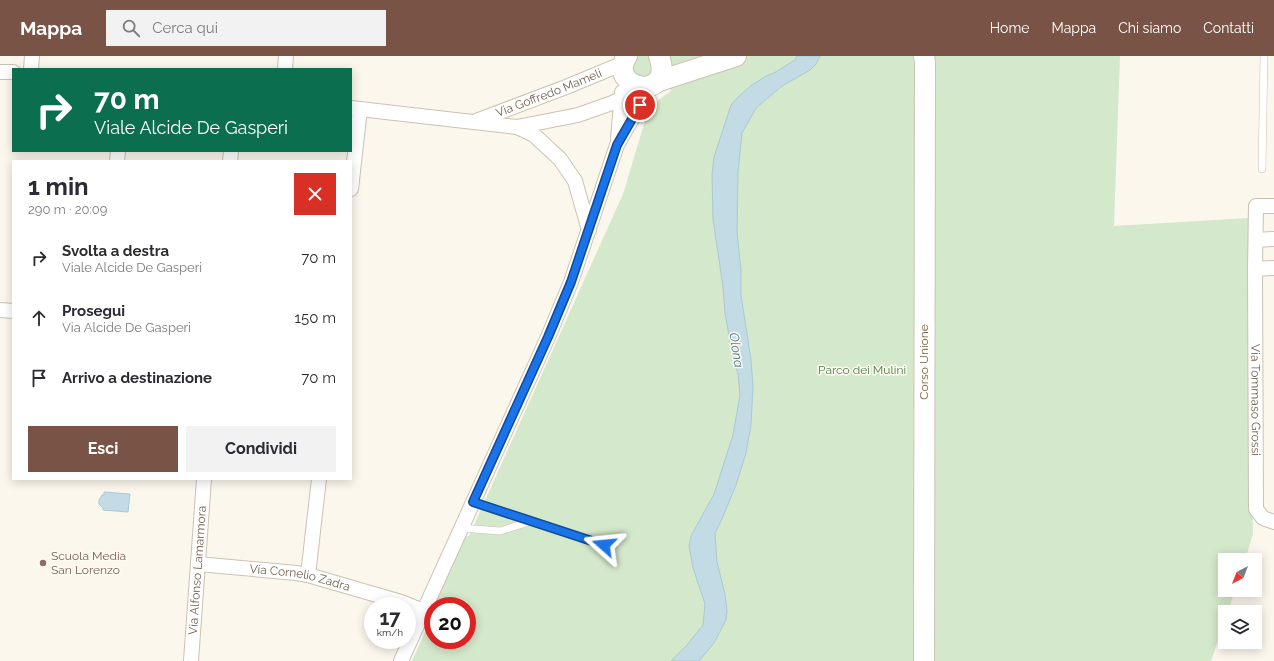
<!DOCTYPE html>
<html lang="it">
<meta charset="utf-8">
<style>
body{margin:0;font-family:Raleway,sans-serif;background:#f2f2f3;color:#2b2b33;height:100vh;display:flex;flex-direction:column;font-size:15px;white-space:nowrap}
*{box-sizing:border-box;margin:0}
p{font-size:13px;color:#7c7c81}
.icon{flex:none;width:22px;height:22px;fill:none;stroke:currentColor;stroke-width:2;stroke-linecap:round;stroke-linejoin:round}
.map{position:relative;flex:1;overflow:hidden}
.sheet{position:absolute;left:12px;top:104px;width:340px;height:320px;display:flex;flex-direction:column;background:#fff;border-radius:0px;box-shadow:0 2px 10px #0003}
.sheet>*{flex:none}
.guide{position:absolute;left:12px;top:12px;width:340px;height:84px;border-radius:0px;box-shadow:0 2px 10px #0003;background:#0b6e4f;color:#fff;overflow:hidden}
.needle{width:26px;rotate:222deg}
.controls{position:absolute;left:1218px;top:497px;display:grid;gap:8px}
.controls a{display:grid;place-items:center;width:44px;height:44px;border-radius:0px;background:#fff;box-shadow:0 2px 10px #0003;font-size:20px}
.speed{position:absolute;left:364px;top:541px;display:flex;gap:8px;font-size:20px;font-weight:700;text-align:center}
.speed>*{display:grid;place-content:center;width:52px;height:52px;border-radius:50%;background:#fff;box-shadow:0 2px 10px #0003;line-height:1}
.speed small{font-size:10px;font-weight:400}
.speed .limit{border:6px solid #d22;background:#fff;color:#111}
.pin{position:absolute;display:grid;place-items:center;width:34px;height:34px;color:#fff;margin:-17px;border:2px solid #fff;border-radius:50%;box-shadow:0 1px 4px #0007}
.me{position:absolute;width:44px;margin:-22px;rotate:288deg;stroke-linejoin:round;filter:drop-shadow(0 0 3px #0008)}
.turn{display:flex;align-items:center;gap:14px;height:84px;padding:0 16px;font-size:18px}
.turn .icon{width:52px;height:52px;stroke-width:2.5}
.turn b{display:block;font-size:28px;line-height:34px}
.round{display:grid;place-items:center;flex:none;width:42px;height:42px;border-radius:0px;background:#f2f2f3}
.summary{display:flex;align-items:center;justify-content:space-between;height:68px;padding:0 16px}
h1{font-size:24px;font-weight:700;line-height:30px}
.action{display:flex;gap:8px;margin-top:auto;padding:8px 16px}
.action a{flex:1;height:46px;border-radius:0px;background:#795446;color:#fff;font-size:16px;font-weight:700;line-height:46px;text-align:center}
.action a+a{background:#f2f2f3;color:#2b2b33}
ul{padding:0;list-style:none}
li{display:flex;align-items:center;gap:12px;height:60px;padding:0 16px}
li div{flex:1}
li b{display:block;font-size:15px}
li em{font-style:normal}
header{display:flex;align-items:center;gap:24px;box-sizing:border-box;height:56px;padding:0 20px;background:#795446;color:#fff}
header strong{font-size:19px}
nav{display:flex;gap:22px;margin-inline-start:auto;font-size:14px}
.search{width:280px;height:36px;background:#f2f2f3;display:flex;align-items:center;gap:10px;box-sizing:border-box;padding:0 14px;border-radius:0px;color:#7c7c81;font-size:15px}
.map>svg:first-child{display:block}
.green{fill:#d4e8cb}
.water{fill:#c2dbe4;stroke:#a9c9d5}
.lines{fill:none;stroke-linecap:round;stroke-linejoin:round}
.lane-casing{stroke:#cdc1b3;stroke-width:8}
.street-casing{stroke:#cdc1b3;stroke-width:16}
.secondary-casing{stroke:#cfc2b1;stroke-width:22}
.lane{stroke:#fff;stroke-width:7}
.street{stroke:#fff;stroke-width:14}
.secondary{stroke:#fff;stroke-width:20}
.route-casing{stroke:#114b97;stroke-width:10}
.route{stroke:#1a73e8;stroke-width:7}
.education-dot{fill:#8d6e63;stroke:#fefbf3;stroke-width:1.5}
.labels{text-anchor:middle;stroke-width:3;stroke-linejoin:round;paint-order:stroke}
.street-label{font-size:12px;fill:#756251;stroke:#fefbf3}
.park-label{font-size:12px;fill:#52794a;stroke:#fefbf3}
.education-label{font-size:12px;fill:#785e54;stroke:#fefbf3;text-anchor:start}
.water-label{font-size:13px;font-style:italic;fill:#4c7586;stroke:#fefbf3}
</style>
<header>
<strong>Mappa</strong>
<div class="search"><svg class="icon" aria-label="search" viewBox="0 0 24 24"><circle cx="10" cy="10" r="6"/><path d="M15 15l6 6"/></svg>Cerca qui</div>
<nav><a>Home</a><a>Mappa</a><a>Chi siamo</a><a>Contatti</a></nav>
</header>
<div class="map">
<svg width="1274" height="605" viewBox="0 0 1274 605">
<rect width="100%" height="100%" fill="#fbf7ed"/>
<path class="green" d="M 630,0 L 1120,0 L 1114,170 L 1248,162 L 1253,478 L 1245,504 L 1225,504 L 1225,534 L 1235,534 L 1228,556 L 1225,556 L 1225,564 L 1211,605 L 412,605 L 432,560 L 430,557 L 433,551 L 433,584 L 467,584 L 467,550 L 434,550 L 466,480 L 469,480 L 623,138 L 648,55 L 653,48 L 671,35 L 660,14 L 635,27 Z"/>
<g class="water">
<path d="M 797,0 L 820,0 L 816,8 L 810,14 L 782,30 L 756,52 L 742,77 L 738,116 L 737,176 L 741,214 L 741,239 L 751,304 L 753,330 L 751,369 L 746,397 L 736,429 L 722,463 L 715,477 L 717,506 L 725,538 L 727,555 L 726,564 L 714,587 L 699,605 L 671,605 L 687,589 L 703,569 L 705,548 L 693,512 L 689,490 L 691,480 L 714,438 L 717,429 L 733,379 L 740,339 L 738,317 L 734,308 L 725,257 L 723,231 L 713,163 L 712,119 L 714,101 L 731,49 L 739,40 L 752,29 L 766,20 L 774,17 L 795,4 Z"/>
<path d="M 104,436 L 130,438 L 128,456 L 103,454 L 103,452 L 99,448 L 99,444 L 102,439 L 104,439 Z"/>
</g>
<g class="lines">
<g class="lane-casing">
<g id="lane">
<path d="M 1262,113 L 1264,0"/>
<path d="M 473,446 L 604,489"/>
<path d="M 461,472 L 500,475 L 532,465"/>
</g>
</g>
<g class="street-casing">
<g id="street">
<path d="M 31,13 L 32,0"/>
<path d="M 285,13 L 286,0"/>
<path d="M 0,16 L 13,16"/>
<path d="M 351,52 L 517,71 L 578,59 L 612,47 L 647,31"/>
<path id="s1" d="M 476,65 L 566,31 L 624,7"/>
<path d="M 517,71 L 534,79 L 560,103 L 575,125 L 589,174"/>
<path d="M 618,83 L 622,36"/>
<path d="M 117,105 L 118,95"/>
<path d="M 230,105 L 231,95"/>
<path d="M 351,133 L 360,53"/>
<path id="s2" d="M 1274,150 L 1256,150 L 1255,213 L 1256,453 L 1263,462 L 1274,466"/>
<path d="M 1256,184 L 1274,183"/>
<path d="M 1255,213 L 1274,212"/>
<path d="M 0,254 L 13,255"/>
<path id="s3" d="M 198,508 L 296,517 L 308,519 L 401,546 L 423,555"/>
<path d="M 308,519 L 319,423"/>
<path id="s4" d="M 191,605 L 204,423"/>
<path d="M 401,605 L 548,281 L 571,226 L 617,89 L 645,40 L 656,26"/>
</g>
</g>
<g class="secondary-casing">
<g id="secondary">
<path d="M 627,0 C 605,33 676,48 659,0"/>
<path d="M 924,0 L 925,6 L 924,605"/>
<path d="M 656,26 L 736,0"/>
</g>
</g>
<use href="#lane" class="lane"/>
<use href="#street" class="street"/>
<use href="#secondary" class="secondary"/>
</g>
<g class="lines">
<g class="route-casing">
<path id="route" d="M 604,489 L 473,446 L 548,281 L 571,226 L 617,89 L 640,49"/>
</g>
<use href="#route" class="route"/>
</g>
<circle class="education-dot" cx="43" cy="507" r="4"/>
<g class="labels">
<g class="street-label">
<text dy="4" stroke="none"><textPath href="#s1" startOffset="78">Via Goffredo Mameli</textPath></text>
<text transform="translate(924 306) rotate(-90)" y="4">Corso Unione</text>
<text dy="4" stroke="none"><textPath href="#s2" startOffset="212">Via Tommaso Grossi</textPath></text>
<text dy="4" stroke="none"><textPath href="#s4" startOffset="91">Via Alfonso Lamarmora</textPath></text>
<text dy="4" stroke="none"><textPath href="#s3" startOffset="103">Via Cornelio Zadra</textPath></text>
</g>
<g class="park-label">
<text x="862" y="318">Parco dei Mulini</text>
</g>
<g class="education-label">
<text x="51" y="504">Scuola Media<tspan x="51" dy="14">San Lorenzo</tspan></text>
</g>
<g class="water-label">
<text transform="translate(737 294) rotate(81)" y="5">Olona</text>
</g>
</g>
</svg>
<div class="controls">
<a><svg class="needle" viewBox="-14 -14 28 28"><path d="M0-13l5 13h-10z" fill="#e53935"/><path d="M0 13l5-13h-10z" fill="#7c7c81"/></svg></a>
<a><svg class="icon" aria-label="layers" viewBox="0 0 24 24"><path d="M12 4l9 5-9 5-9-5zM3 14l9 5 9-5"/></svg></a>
</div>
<div class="speed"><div>17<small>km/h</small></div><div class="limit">20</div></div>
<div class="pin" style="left:640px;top:49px;background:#d93025"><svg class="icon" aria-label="arrive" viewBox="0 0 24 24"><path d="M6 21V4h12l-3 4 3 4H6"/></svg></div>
<svg class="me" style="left:604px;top:489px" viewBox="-20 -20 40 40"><path d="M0-17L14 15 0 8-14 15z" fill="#1a73e8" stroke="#fff" stroke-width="4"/></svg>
<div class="guide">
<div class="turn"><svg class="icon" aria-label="right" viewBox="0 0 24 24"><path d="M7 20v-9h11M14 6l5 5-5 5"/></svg><div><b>70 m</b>Viale Alcide De Gasperi</div></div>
</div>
<section class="sheet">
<div class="summary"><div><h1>1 min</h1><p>290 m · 20:09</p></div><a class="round" style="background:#d93025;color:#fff"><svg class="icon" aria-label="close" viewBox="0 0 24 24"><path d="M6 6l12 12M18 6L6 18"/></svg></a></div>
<ul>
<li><svg class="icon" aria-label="right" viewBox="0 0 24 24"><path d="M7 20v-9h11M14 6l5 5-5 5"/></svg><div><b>Svolta a destra</b><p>Viale Alcide De Gasperi</p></div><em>70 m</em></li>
<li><svg class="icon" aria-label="ahead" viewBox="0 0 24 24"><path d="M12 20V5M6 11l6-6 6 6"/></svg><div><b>Prosegui</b><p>Via Alcide De Gasperi</p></div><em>150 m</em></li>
<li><svg class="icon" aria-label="arrive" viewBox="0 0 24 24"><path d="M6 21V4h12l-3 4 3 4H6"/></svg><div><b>Arrivo a destinazione</b></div><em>70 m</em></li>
</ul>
<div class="action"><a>Esci</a><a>Condividi</a></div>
</section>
</div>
